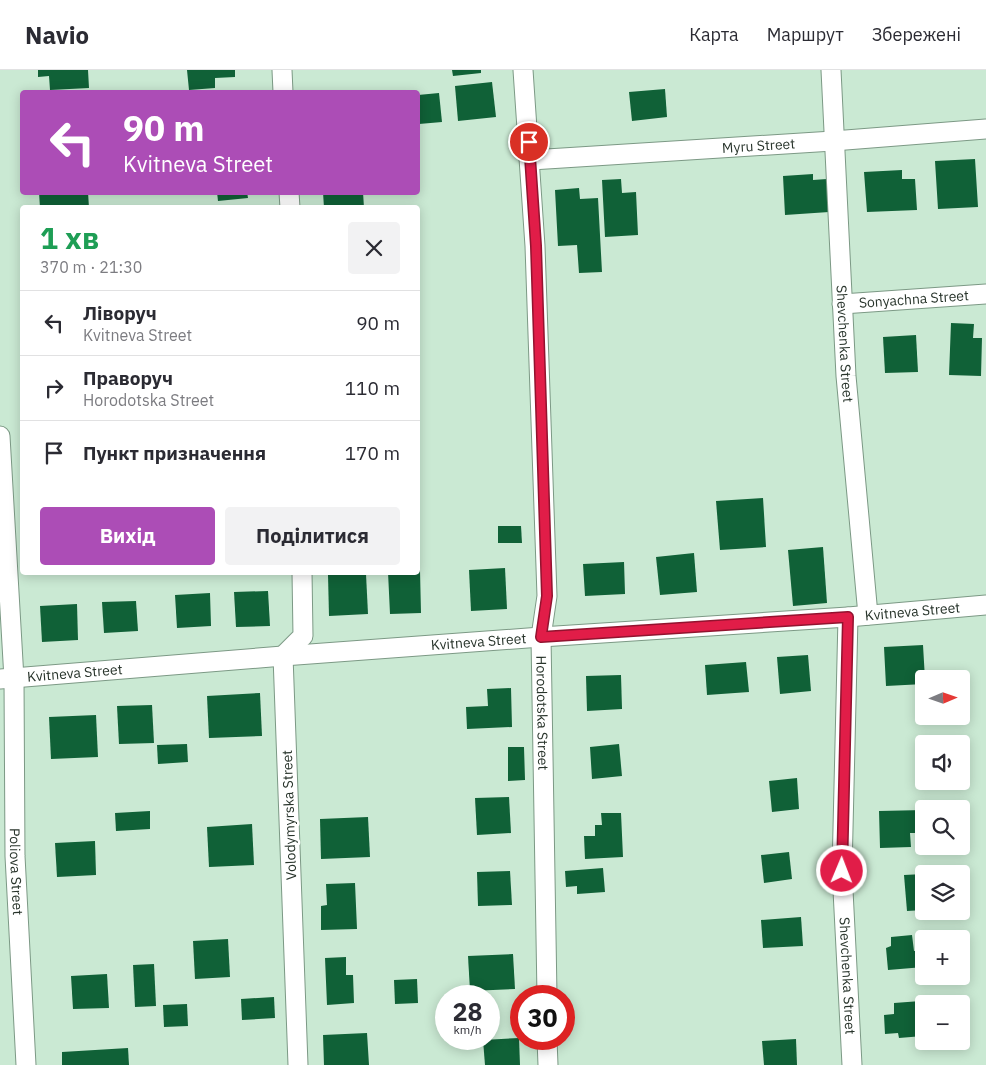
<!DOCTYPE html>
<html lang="uk">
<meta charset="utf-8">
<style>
body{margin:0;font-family:"IBM Plex Sans",sans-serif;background:#f2f2f3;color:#2b2b33;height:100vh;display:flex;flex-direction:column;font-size:19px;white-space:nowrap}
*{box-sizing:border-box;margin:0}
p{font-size:16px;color:#7c7c81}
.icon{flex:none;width:28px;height:28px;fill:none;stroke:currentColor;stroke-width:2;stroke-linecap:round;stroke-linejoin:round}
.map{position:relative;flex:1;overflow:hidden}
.side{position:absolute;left:20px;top:135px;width:400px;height:370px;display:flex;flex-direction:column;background:#fff;border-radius:5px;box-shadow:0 2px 12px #0003}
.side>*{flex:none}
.guide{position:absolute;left:20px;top:20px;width:400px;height:105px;border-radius:5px;box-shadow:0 2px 12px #0003;background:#ac4db6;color:#fff;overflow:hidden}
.needle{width:32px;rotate:88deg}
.fabs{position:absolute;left:915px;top:600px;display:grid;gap:10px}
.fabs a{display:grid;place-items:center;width:55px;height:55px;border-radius:5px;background:#fff;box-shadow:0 2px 12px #0003;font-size:25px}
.speed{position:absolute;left:435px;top:915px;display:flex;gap:10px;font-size:25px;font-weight:700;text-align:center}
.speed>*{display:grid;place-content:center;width:65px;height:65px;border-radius:50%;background:#fff;box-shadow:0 2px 12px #0003;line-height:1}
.speed small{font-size:12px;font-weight:400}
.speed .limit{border:8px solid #d22;background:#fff;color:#111}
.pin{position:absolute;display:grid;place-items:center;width:42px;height:42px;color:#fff;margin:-21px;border:2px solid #fff;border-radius:50%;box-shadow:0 1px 5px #0007}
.me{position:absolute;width:55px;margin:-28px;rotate:1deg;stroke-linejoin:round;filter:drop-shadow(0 0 4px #0008)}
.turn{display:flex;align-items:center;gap:18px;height:105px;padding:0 20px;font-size:22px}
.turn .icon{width:65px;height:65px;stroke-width:2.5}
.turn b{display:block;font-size:35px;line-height:42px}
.round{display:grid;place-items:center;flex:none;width:52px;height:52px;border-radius:5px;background:#f2f2f3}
.summary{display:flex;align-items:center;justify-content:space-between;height:85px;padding:0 20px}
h1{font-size:30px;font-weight:700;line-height:38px;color:#1e9e55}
.cta{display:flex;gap:10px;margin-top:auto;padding:10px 20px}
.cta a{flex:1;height:58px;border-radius:5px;background:#ac4db6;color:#fff;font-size:20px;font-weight:700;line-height:58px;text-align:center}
.cta a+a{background:#f2f2f3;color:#2b2b33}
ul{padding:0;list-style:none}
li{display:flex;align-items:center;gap:15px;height:65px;padding:0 20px;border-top:1px solid #e1e1e2}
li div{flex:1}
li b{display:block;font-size:19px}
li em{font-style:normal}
header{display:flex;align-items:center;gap:30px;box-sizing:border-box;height:70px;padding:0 25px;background:#fff;border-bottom:1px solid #e1e1e2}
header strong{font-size:24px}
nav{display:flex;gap:28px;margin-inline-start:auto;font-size:18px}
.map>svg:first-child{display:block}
.building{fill:#106137}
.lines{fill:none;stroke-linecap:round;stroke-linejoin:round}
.minor-casing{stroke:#7c9985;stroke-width:21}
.minor{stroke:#fff;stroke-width:19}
.route-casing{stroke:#92132f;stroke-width:12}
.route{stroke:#e11d48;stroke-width:9}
.labels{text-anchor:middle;stroke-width:5;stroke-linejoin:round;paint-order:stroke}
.street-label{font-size:14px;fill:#28342b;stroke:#fff}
</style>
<header>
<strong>Navio</strong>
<nav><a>Карта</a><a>Маршрут</a><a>Збережені</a></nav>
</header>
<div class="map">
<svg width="986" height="995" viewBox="0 0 986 995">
<rect width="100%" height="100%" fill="#cae9d3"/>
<g class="building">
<path d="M 38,0 L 88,0 L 89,18 L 50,20 L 49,6 L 38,7 Z"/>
<path d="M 187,0 L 235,0 L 235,7 L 215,8 L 215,18 L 189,20 Z"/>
<path d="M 452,0 L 481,0 L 481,3 L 453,6 Z"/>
<path d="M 492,12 L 496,47 L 458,51 L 455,16 Z"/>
<path d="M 665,19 L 667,47 L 632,51 L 629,22 Z"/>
<path d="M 439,23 L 442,52 L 419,54 L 418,25 Z"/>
<path d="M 975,89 L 978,137 L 938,139 L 935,91 Z"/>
<path d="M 902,100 L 902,109 L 915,109 L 917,140 L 867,142 L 864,102 Z"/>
<path d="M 813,104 L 813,110 L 827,109 L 829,142 L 785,145 L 783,106 Z"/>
<path d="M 621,109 L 622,123 L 636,122 L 638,165 L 605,167 L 602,110 Z"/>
<path d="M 579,118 L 580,129 L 598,128 L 602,202 L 579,203 L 577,175 L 558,176 L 555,120 Z"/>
<path d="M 39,122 L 88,122 L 89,138 L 40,138 Z"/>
<path d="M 217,122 L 247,122 L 248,128 L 218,131 Z"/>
<path d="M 323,122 L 363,122 L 364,138 L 324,138 Z"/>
<path d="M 951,253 L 974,254 L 973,268 L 982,268 L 981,306 L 949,305 Z"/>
<path d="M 916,265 L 918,302 L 885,303 L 883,267 Z"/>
<path d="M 763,428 L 766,477 L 720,480 L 716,431 Z"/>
<path d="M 498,456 L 521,456 L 522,473 L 498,473 Z"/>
<path d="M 823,477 L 827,533 L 793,536 L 788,480 Z"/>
<path d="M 694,483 L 697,522 L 660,525 L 656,487 Z"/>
<path d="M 624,492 L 625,524 L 585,526 L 583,494 Z"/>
<path d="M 505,498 L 507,539 L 471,541 L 469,500 Z"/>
<path d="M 418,500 L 420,500 L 421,543 L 390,544 L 388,502 L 418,502 Z"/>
<path d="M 366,504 L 368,544 L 329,546 L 328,505 Z"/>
<path d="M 268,521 L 270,556 L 236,557 L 234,522 Z"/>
<path d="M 210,523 L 211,556 L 177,558 L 175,525 Z"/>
<path d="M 136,531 L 138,561 L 104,563 L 102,532 Z"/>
<path d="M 77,534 L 78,570 L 42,572 L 40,536 Z"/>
<path d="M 923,575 L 925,609 L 924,609 L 924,614 L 886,616 L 884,577 Z"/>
<path d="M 808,585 L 811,621 L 780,624 L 777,587 Z"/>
<path d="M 746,592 L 749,622 L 707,625 L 705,595 Z"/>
<path d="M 621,605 L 622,639 L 587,641 L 586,606 Z"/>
<path d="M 511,618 L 512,657 L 467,659 L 466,637 L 488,636 L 487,619 Z"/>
<path d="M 260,623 L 262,666 L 209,668 L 207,626 Z"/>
<path d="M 152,635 L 154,673 L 119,674 L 117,636 Z"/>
<path d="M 96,645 L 98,687 L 51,689 L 49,647 Z"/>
<path d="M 187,674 L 188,692 L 158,694 L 157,675 Z"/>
<path d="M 619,674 L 622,706 L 592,709 L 590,677 Z"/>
<path d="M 508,677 L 524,677 L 525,710 L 508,711 Z"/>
<path d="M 797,708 L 799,739 L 772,742 L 769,711 Z"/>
<path d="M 509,727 L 511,763 L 477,765 L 475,728 Z"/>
<path d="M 924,740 L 924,763 L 910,763 L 911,777 L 880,778 L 879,741 Z"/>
<path d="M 150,741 L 150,759 L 116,761 L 115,743 Z"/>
<path d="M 601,743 L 621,743 L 623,787 L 585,789 L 584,766 L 595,766 L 595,755 L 602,755 Z"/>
<path d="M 368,747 L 370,787 L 321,789 L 320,749 Z"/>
<path d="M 252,754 L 254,795 L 209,797 L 207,757 Z"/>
<path d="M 95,771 L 96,805 L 57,807 L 55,773 Z"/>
<path d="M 789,782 L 792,809 L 764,813 L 761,785 Z"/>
<path d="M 603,798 L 605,822 L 577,824 L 577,816 L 566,817 L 565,801 Z"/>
<path d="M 510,801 L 512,835 L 478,836 L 477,802 Z"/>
<path d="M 924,804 L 924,840 L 907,841 L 904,805 Z"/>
<path d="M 355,813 L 357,859 L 321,860 L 321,836 L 327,835 L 326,814 Z"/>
<path d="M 801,847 L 803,876 L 763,878 L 761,850 Z"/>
<path d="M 912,865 L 914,881 L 923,880 L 924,897 L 888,900 L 886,878 L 891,876 L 891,867 Z"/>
<path d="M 228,869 L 230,907 L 195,909 L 193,871 Z"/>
<path d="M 513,884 L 515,919 L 470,921 L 468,886 Z"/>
<path d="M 346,887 L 346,905 L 353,905 L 354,933 L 327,935 L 325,888 Z"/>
<path d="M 154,894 L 156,936 L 135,937 L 133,895 Z"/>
<path d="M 107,904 L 109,938 L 73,939 L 71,906 Z"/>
<path d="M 417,909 L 418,933 L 395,934 L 394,910 Z"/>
<path d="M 274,927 L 275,948 L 242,950 L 241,929 Z"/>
<path d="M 921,931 L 923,966 L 899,968 L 898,963 L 885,964 L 884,945 L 894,944 L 894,933 Z"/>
<path d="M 187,934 L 188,956 L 164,957 L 163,935 Z"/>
<path d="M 367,963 L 369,995 L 324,995 L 323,965 Z"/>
<path d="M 519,968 L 520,995 L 485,995 L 483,970 Z"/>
<path d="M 796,969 L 797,995 L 764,995 L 762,971 Z"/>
<path d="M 128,978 L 129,995 L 62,995 L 62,982 Z"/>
</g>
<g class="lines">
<g class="minor-casing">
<g id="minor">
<path d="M 282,0 L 283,22"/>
<path id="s1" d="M 523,0 L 535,176 L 547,526 L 541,567 L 547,926"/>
<path id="s2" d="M 831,0 L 846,306 L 868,545"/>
<path id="s3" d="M 531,90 L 833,71 L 986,59"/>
<path d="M 289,122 L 290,138"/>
<path id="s4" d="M 842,234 L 986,224"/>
<path id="s5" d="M 0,366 L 14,609 L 15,786 L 26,995"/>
<path id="s6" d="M 848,547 L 842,801 L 852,995"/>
<path id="s7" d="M 0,609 L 283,586 L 541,567 L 848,547 L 986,535"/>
<path d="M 547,969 L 548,995"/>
<path d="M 298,995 L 283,586 L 303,566 L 302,502"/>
</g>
</g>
<use href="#minor" class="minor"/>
</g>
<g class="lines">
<g class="route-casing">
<path id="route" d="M 529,72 L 536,176 L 547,526 L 541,567 L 848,547 L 842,801"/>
</g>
<use href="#route" class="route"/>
</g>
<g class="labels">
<g class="street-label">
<text dy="5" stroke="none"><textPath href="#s3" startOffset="228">Myru Street</textPath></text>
<text dy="5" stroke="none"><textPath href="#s4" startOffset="72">Sonyachna Street</textPath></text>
<text dy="5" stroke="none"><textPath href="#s2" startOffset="274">Shevchenka Street</textPath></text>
<text dy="5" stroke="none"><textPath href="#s7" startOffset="915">Kvitneva Street</textPath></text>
<text dy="5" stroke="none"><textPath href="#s7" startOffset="480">Kvitneva Street</textPath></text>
<text dy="5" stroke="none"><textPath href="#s7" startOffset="75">Kvitneva Street</textPath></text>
<text dy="5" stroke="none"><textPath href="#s1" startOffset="644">Horodotska Street</textPath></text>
<text transform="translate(289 745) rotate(-92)" y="5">Volodymyrska Street</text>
<text dy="5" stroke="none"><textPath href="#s5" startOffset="436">Poliova Street</textPath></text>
<text dy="5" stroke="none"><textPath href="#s6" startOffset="359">Shevchenka Street</textPath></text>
</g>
</g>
</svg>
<div class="fabs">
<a><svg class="needle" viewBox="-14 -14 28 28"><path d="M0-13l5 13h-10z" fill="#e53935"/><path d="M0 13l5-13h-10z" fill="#7c7c81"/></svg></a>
<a><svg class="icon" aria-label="sound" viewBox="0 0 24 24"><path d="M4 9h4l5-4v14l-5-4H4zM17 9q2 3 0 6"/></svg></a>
<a><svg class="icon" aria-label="search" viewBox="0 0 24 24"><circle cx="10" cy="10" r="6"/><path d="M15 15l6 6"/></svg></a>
<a><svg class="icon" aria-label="layers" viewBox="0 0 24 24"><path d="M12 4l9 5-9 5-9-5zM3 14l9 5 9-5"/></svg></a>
<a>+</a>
<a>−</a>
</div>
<div class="speed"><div>28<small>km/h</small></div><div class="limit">30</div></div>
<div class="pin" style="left:529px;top:72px;background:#d93025"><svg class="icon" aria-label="arrive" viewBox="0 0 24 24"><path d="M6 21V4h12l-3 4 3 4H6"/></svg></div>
<svg class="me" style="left:842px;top:801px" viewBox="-20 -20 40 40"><circle r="17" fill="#e11d48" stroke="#fff" stroke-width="3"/><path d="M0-11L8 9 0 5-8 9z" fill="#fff"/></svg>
<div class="guide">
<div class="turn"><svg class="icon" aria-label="left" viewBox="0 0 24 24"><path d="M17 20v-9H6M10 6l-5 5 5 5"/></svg><div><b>90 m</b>Kvitneva Street</div></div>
</div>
<section class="side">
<div class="summary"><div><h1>1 хв</h1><p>370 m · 21:30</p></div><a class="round"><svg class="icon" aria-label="close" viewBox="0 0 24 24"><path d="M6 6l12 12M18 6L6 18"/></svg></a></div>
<ul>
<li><svg class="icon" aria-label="left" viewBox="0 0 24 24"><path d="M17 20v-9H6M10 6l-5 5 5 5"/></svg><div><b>Ліворуч</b><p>Kvitneva Street</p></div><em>90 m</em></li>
<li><svg class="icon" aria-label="right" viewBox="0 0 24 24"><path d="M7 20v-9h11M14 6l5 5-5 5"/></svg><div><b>Праворуч</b><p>Horodotska Street</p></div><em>110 m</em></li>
<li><svg class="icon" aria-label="arrive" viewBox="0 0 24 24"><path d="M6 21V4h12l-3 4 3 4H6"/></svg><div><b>Пункт призначення</b></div><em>170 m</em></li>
</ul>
<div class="cta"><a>Вихід</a><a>Поділитися</a></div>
</section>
</div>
